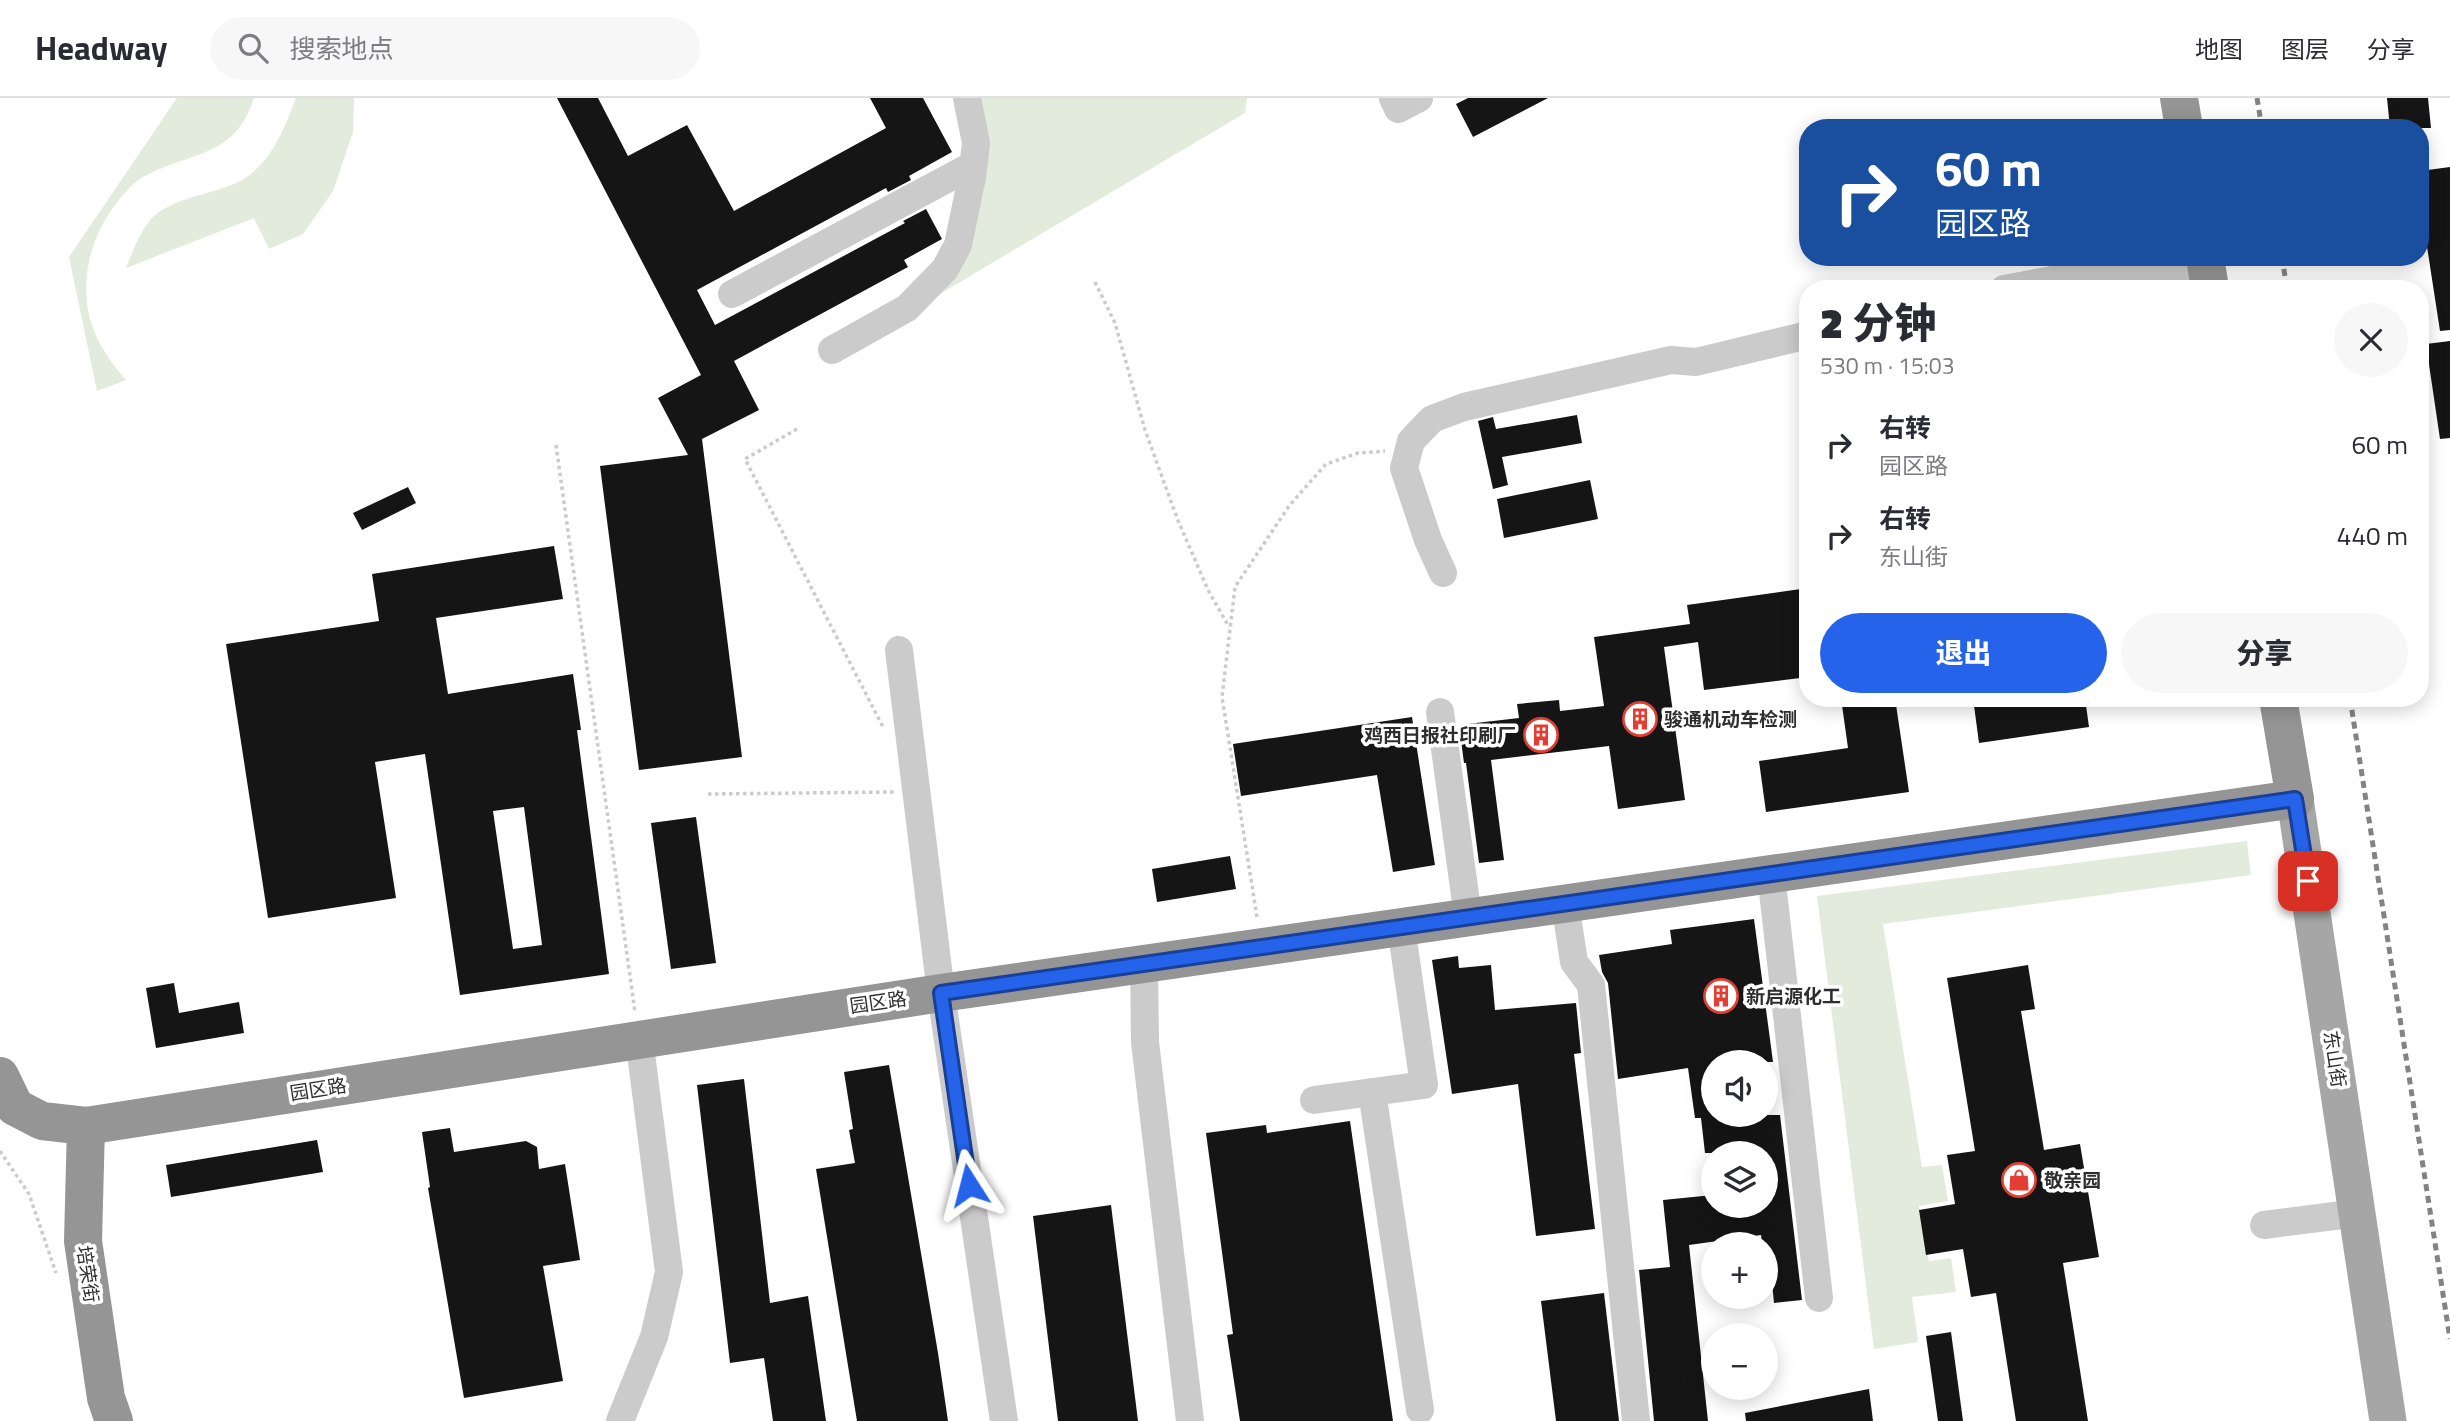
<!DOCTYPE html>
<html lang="zh">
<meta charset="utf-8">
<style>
body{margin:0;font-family:"Titillium Web","Noto Sans SC",sans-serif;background:#f7f7f7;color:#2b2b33;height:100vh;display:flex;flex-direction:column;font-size:26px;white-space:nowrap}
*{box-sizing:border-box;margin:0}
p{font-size:23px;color:#7c7c81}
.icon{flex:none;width:38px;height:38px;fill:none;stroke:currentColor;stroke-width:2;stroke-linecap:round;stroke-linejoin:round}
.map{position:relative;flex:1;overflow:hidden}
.details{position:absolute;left:1799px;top:182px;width:630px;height:427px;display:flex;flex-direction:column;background:#fff;border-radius:28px;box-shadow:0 4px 18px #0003}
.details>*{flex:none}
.top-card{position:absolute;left:1799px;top:21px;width:630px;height:147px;border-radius:28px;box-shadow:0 4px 18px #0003;background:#1a4fa0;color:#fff;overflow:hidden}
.tools{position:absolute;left:1701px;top:952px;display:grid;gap:14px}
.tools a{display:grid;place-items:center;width:77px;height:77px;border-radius:50%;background:#fff;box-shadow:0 4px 18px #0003;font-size:35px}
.pin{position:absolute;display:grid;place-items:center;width:60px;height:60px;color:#fff;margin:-30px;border-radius:14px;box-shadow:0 4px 10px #0006}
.me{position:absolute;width:77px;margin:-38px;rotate:351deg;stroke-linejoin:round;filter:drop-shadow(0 0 5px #0008)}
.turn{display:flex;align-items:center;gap:24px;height:147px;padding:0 21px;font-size:32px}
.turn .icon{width:91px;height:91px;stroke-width:2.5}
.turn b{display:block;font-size:49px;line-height:60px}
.round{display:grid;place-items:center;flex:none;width:74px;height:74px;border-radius:37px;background:#f7f7f7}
.summary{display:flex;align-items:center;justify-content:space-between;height:119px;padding:0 21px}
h1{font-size:42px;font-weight:800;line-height:52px}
.button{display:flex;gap:14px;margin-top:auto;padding:14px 21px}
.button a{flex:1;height:80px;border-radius:42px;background:#2563eb;color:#fff;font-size:28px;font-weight:800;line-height:80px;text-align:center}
.button a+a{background:#f7f7f7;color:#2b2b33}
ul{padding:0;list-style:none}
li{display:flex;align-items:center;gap:21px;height:91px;padding:0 21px}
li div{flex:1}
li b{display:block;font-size:26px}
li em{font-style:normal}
header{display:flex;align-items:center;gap:42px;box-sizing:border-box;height:98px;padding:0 35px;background:#fff;border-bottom:2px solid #e1e1e2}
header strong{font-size:33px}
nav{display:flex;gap:38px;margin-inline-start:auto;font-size:24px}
.search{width:490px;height:63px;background:#f7f7f7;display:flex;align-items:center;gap:18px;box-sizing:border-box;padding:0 24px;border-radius:38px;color:#7c7c81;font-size:26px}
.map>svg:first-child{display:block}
.green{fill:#e2ebdc}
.building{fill:#151515;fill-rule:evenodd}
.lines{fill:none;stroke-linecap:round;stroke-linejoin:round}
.path{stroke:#cbcbcb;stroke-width:3.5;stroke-dasharray:3.5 3.5;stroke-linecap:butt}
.minor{stroke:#cbcbcb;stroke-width:28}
.major{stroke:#a6a6a6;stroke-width:37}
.highway{stroke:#959595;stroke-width:38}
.rail{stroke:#838383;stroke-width:5;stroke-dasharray:7 5;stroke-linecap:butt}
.route-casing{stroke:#184099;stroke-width:18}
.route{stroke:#2563eb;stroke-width:12}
.labels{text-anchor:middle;stroke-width:7;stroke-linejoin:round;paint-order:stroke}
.poi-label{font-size:19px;font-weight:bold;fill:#2e2e2e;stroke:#fff;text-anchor:start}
.street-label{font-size:19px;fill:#2e2e2e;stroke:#fff}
</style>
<header>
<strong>Headway</strong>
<div class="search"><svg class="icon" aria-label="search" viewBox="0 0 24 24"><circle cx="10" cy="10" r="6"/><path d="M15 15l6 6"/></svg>搜索地点</div>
<nav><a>地图</a><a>图层</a><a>分享</a></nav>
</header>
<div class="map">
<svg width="2450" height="1323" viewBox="0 0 2450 1323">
<rect width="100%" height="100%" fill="#fff"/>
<g class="green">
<path d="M 177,0 L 254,0 C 233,65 184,52 137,83 C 131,87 127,93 122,98 C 95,130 81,170 88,212 C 92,237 109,263 126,282 L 97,293 L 69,159 Z"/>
<path d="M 296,0 L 354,0 L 353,34 L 333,93 L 303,136 L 269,151 L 254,120 L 126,170 C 132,155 142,128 154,118 C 177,99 208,97 234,86 C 269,71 284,32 296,0 Z"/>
<path d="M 979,0 L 1247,0 L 1245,15 L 933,200 Z"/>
<path d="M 2247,743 L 2251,777 L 1883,826 L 1922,1069 L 1942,1067 L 1948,1103 L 1919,1108 L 1929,1163 L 1951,1160 L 1956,1194 L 1912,1199 L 1918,1244 L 1874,1251 L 1817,798 Z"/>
</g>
<g class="building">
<path d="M 557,0 L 598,0 L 628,58 L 687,27 L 734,113 L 886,30 L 870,0 L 923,0 L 952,54 L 909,78 L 911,82 L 888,94 L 886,90 L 697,192 L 715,227 L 905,125 L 903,123 L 926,111 L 942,141 L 904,162 L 908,169 L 734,263 L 759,312 L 702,341 L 742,659 L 639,672 L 600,368 L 688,357 L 658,300 L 701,277 Z"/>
<path d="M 1468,0 L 1548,0 L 1473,39 L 1456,6 Z"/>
<path d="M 2387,0 L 2428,0 L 2431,30 L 2390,30 Z"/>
<path d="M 2450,69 L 2450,232 L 2440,233 L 2420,103 L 2420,73 Z"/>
<path d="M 2450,243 L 2450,340 L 2440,341 L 2426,246 Z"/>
<path d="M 1577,317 L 1582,345 L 1502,359 L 1508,387 L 1493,391 L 1478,323 L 1493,319 L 1496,331 Z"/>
<path d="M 1590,382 L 1598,421 L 1504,440 L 1497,401 Z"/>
<path d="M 408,389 L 416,405 L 362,432 L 353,415 Z"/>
<path d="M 554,448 L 563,501 L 436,520 L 448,596 L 573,576 L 581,632 L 577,632 L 609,876 L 460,897 L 425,656 L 375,664 L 396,800 L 268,820 L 226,546 L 379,523 L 372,476 ZM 524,709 L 542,847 L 513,851 L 493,713 Z"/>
<path d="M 1808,490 L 1808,579 L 1704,592 L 1698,544 L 1664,549 L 1685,702 L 1618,711 L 1609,648 L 1491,662 L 1504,762 L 1479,765 L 1466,665 L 1464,665 L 1459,627 L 1519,620 L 1517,606 L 1559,602 L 1560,613 L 1604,608 L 1594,539 L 1690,526 L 1687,507 Z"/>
<path d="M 1841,600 L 1895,600 L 1909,694 L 1766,714 L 1759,663 L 1848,650 Z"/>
<path d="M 1973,600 L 2085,600 L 2089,629 L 1979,645 Z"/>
<path d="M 1412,619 L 1435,767 L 1393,774 L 1377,677 L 1241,698 L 1233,646 Z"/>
<path d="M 696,719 L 716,865 L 671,871 L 651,725 Z"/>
<path d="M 1230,758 L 1236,791 L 1157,804 L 1152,771 Z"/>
<path d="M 1754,821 L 1773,964 L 1713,964 L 1713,1017 L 1780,1017 L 1802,1202 L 1774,1205 L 1770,1164 L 1766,1165 L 1766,1146 L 1762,1146 L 1761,1137 L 1689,1147 L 1708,1323 L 1654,1323 L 1639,1172 L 1670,1169 L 1663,1102 L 1713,1097 L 1713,1108 L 1766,1108 L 1766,1055 L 1705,1055 L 1701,1020 L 1695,1020 L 1688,970 L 1618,981 L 1608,885 L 1602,874 L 1599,857 L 1672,846 L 1670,832 Z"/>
<path d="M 1458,858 L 1459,870 L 1491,867 L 1495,912 L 1576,905 L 1581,955 L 1574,956 L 1595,1131 L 1536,1138 L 1518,986 L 1452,996 L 1432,862 Z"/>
<path d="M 2028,867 L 2035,911 L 2021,913 L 2044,1052 L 2080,1046 L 2099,1159 L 2063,1165 L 2088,1323 L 2016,1323 L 1996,1195 L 1971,1199 L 1963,1151 L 1926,1157 L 1919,1112 L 1955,1106 L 1947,1057 L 1975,1053 L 1947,880 Z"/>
<path d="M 174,885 L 179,915 L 239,904 L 244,935 L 156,950 L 146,890 Z"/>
<path d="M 889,967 L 938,1255 L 948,1323 L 857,1323 L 816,1071 L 855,1065 L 849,1032 L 853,1031 L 844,974 Z"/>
<path d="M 744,981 L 770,1205 L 808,1198 L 826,1323 L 773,1323 L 764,1260 L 730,1265 L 697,987 Z"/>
<path d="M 1350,1023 L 1393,1323 L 1240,1323 L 1227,1237 L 1233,1236 L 1206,1035 L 1266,1027 L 1267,1035 Z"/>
<path d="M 450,1030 L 454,1054 L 526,1043 L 537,1049 L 539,1071 L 565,1066 L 580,1162 L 543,1168 L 563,1283 L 464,1300 L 428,1090 L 430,1089 L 422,1034 Z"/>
<path d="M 317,1042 L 323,1074 L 171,1099 L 166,1067 Z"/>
<path d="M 1111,1107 L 1138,1323 L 1058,1323 L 1033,1118 Z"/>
<path d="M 1604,1195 L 1619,1323 L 1556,1323 L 1541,1203 Z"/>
<path d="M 1951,1234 L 1963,1323 L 1938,1323 L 1926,1238 Z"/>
<path d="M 1869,1291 L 1873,1323 L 1746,1323 L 1745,1315 Z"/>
</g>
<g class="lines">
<g class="path">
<path d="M 1095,184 L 1115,225 L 1145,332 L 1177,420 L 1208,492 L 1229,529"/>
<path d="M 797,331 L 745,361 L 883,629"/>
<path d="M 556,347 L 635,914"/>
<path d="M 708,696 L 894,694"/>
<path d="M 1257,819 L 1222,599 L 1235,489 L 1289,408 L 1326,366 L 1358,355 L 1385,353"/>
<path d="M 0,1053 L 29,1096 L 56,1175"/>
</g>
<g class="minor">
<path d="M 1393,0 L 1398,11 L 1419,0"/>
<path d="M 2004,191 L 2079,177 L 2208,176"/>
<path d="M 732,196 L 973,67"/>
<path d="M 832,252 L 907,210 L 945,171 L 958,147 L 972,79 L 976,45 L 967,0"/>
<path d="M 1443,475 L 1428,442 L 1404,370 L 1411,343 L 1432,321 L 1464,309 L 1671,262 L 1696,264 L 1808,237"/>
<path d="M 899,552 L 941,895 L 1004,1323"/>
<path d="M 1440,614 L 1468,819"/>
<path d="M 1771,776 L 1819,1200"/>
<path d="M 1565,805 L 1574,864 L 1591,887 L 1636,1323"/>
<path d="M 1144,866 L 1145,944 L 1190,1323"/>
<path d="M 1372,994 L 1420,1312"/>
<path d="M 1314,1002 L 1424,987 L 1401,829"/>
<path d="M 2264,1127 L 2358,1115"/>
<path d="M 620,1323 L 654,1239 L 669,1174 L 639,940"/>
</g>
<path class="major" d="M 2295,701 L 2388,1323"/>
<g class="highway">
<path d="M 2179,0 L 2184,30"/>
<path d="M 2205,159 L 2210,191"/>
<path d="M 0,978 L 15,1009 L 42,1023 L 86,1028 L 941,895 L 2295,701 L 2278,600"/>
<path d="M 86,1028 L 83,1143 L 106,1300 L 114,1323"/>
</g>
<g class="rail">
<path d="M 2257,0 L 2262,30"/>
<path d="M 2282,159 L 2287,191"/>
<path d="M 2350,600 L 2450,1241"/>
</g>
</g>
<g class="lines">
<g class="route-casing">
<path id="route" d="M 969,1087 L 941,895 L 2295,701 L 2308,783"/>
</g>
<use href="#route" class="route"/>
</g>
<defs>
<g id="building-ring" transform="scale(1.75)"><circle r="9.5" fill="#fff" stroke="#e23e33" stroke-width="1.5"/><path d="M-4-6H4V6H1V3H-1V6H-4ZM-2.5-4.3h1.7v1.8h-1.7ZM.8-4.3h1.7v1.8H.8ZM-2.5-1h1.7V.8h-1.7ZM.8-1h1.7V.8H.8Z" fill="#e23e33"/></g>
<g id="shop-ring" transform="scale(1.75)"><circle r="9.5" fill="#fff" stroke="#e23e33" stroke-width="1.5"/><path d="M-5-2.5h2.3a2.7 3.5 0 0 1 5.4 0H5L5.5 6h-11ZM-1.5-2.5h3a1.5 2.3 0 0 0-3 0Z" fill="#e23e33"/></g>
</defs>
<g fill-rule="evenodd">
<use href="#building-ring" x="1640" y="621"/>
<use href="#building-ring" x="1541" y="637"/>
<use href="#building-ring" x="1721" y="898"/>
<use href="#shop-ring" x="2019" y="1082"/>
</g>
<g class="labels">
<g class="poi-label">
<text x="1664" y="628">骏通机动车检测</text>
<text x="1516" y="644" text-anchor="end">鸡西日报社印刷厂</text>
<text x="1746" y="905">新启源化工</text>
<text x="2044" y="1089">敬亲园</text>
</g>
<g class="street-label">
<text transform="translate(878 904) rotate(-8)" y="7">园区路</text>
<text transform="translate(2335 961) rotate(81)" y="7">东山街</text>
<text transform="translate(318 991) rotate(-9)" y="7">园区路</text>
<text transform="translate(88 1176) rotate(82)" y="7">培荣街</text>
</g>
</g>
</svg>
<div class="tools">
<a><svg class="icon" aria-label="sound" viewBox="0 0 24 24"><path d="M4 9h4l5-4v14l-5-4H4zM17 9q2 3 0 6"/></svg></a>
<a><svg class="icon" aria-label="layers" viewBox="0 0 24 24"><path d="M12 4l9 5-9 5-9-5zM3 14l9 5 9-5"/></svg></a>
<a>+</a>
<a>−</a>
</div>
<div class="pin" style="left:2308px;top:783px;background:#d93025"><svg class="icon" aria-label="arrive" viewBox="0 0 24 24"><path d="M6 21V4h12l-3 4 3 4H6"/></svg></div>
<svg class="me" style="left:969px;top:1087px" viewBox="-20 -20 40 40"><path d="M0-17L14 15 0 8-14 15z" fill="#2563eb" stroke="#fff" stroke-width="4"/></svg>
<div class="top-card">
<div class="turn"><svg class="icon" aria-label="right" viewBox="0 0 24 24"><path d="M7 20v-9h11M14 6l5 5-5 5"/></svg><div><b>60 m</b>园区路</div></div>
</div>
<section class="details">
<div class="summary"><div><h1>2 分钟</h1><p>530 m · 15:03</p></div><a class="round"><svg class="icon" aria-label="close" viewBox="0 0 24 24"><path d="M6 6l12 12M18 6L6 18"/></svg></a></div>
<ul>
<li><svg class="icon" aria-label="right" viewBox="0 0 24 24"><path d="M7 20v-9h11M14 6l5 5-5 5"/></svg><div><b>右转</b><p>园区路</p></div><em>60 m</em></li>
<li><svg class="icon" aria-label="right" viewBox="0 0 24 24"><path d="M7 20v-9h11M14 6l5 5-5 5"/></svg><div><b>右转</b><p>东山街</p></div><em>440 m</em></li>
</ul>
<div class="button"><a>退出</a><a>分享</a></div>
</section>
</div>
